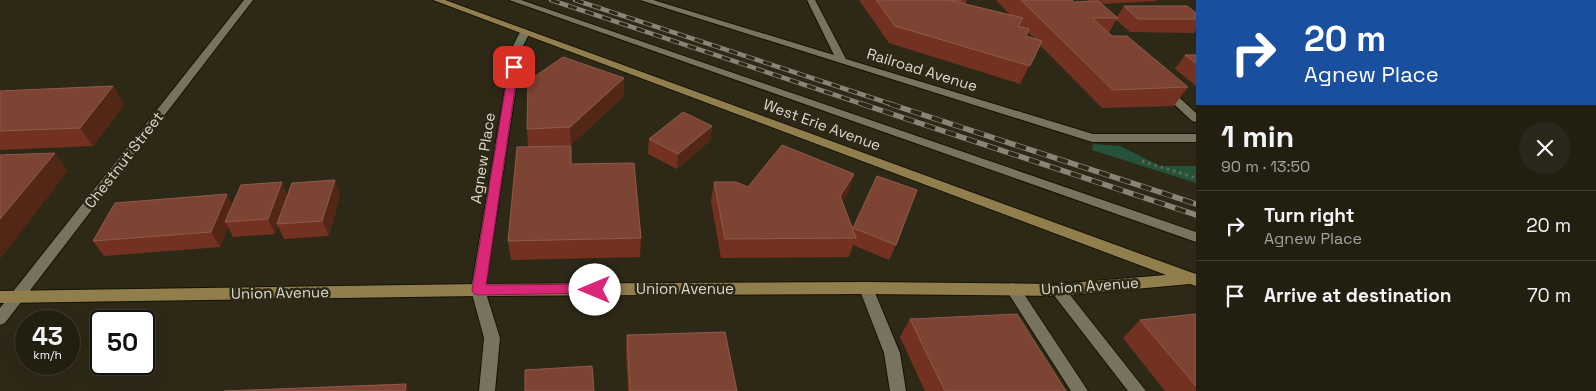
<!DOCTYPE html>
<meta charset="utf-8">
<style>
body{margin:0;font-family:"Space Grotesk",sans-serif;background:#2a271a;color:#f1f3f6;height:100vh;display:flex;flex-direction:column;font-size:19px;white-space:nowrap}
*{box-sizing:border-box;margin:0}
p{font-size:16px;color:#a2a29f}
.icon{flex:none;width:28px;height:28px;fill:none;stroke:currentColor;stroke-width:2;stroke-linecap:round;stroke-linejoin:round}
.map{position:relative;flex:1;overflow:hidden}
.side{display:flex;flex-direction:column;background:#221f11;width:400px}
.side>*{flex:none}
.top-card{background:#1a4fa0;color:#fff;overflow:hidden}
.speed{position:absolute;left:15px;top:310px;display:flex;gap:10px;font-size:25px;font-weight:700;text-align:center}
.speed>*{display:grid;place-content:center;width:65px;height:65px;border-radius:50%;background:#221f11;box-shadow:0 5px 20px #0002,0 0 0 1px #3f3d31;line-height:1}
.speed small{font-size:12px;font-weight:400}
.speed .limit{border:2px solid #111;border-radius:8px;background:#fff;color:#111}
.pin{position:absolute;display:grid;place-items:center;width:42px;height:42px;color:#fff;margin:-21px;border-radius:10px;box-shadow:0 2px 8px #0006}
.me{position:absolute;width:55px;margin:-28px;rotate:270deg;stroke-linejoin:round;filter:drop-shadow(0 0 4px #0008)}
.turn{display:flex;align-items:center;gap:18px;height:105px;padding:0 25px;font-size:22px}
.turn .icon{width:65px;height:65px;stroke-width:2.5}
.turn b{display:block;font-size:35px;line-height:42px}
.round{display:grid;place-items:center;flex:none;width:52px;height:52px;border-radius:26px;background:#2a271a}
.summary{display:flex;align-items:center;justify-content:space-between;height:85px;padding:0 25px}
h1{font-size:30px;font-weight:800;line-height:38px}
ul{padding:0;list-style:none}
li{display:flex;align-items:center;gap:15px;height:70px;padding:0 25px;border-top:1px solid #3f3d31}
li div{flex:1}
li b{display:block;font-size:19px}
li em{font-style:normal}
main{display:flex;flex:1;min-height:0}
.map>svg:first-child{display:block}
.green{fill:#255339}
.lines{fill:none;stroke-linecap:round;stroke-linejoin:round}
.lane-casing{stroke:#161203;stroke-width:2}
.street-casing{stroke:#161203;stroke-width:2}
.secondary-casing{stroke:#161203;stroke-width:2}
.path{stroke:#696555;stroke-width:3;stroke-dasharray:2.5 4;stroke-linecap:butt}
.lane{fill:#78735e;fill-rule:evenodd}
.street{fill:#78735e;fill-rule:evenodd}
.secondary{fill:#917e4d;fill-rule:evenodd}
.rail-far1-casing{stroke:#898576;stroke-width:4.5}
.rail-casing{stroke:#898576;stroke-width:5.5}
.rail-far1{stroke:#2e2917;stroke-width:3;stroke-dasharray:9;stroke-linecap:butt}
.rail{stroke:#2e2917;stroke-width:4;stroke-dasharray:11;stroke-linecap:butt}
.wall{fill:#733221;fill-rule:evenodd}
.shaded-wall{fill:#532715}
.building{fill:#7e4433;stroke:#8d5b4c}
.route{fill:#db2777;stroke:#8e194d}
.labels{text-anchor:middle;stroke-width:5;stroke-linejoin:round;paint-order:stroke}
.street-label{font-size:15px;fill:#dcd9cd;stroke:#2e2917}
</style>
<main>
<div class="map">
<svg width="1196" height="391" viewBox="0 0 1196 391">
<rect width="100%" height="100%" fill="#2e2917"/>
<path class="green" d="M 1093,144 L 1120,146 L 1160,166 L 1196,166 L 1196,183 L 1092,150 Z"/>
<g class="lines">
<g class="lane-casing">
<g id="lane">
<path d="M 509,0 L 521,0 L 1196,232 L 1196,242 Z"/>
<path d="M 1165,87 L 1169,88 L 1196,113 L 1196,122 L 1192,121 L 1161,92 L 1160,90 L 1161,88 Z"/>
<path d="M 866,282 L 871,284 L 873,288 L 900,353 L 906,391 L 890,391 L 884,353 L 859,288 L 861,284 Z"/>
<path d="M 1013,283 L 1018,285 L 1088,391 L 1071,391 L 1008,293 L 1006,289 L 1008,285 Z"/>
<path d="M 478,284 L 483,286 L 485,290 L 500,338 L 495,391 L 479,391 L 484,338 L 471,290 L 473,286 Z"/>
<path d="M 1058,284 L 1063,286 L 1146,391 L 1128,391 L 1053,294 L 1051,290 L 1053,286 Z"/>
</g>
</g>
<g class="street-casing">
<g id="street">
<path d="M 244,0 L 253,0 L 5,323 L 0,325 L 0,308 Z"/>
<path d="M 640,0 L 653,0 L 834,55 L 807,0 L 815,0 L 846,59 L 1093,134 L 1196,134 L 1196,142 L 1092,142 Z"/>
<path d="M 525,29 L 530,32 L 522,48 L 485,290 L 483,294 L 478,296 L 473,294 L 471,290 L 512,48 L 520,32 Z"/>
</g>
</g>
<g class="secondary-casing">
<path id="secondary" d="M 433,0 L 445,0 L 1190,272 L 1196,274 L 1196,286 L 1190,284 L 1058,296 L 866,294 L 478,296 L 0,303 L 0,291 L 478,284 L 866,282 L 1058,284 L 1166,275 Z"/>
</g>
<path class="path" d="M 1142,161 L 1196,178"/>
<use href="#lane" class="lane"/>
<use href="#street" class="street"/>
<use href="#secondary" class="secondary"/>
<g class="rail-far1-casing">
<g id="rail-far1">
<path d="M 551,0 L 865,105"/>
<path d="M 575,0 L 894,105"/>
</g>
</g>
<g class="rail-casing">
<g id="rail">
<path d="M 862,104 L 1196,215"/>
<path d="M 890,104 L 1196,204"/>
</g>
</g>
<use href="#rail-far1" class="rail-far1"/>
<use href="#rail" class="rail"/>
</g>
<g class="wall">
<path d="M 859,0 L 967,0 L 965,4 L 1010,15 L 996,0 L 1072,0 L 1074,2 L 1089,2 L 1087,0 L 1157,0 L 1156,1 L 1102,4 L 1117,17 L 1124,6 L 1196,13 L 1196,30 L 1194,33 L 1130,32 L 1116,20 L 1109,33 L 1188,87 L 1174,106 L 1102,108 L 1040,45 L 1020,84 L 889,43 ZM 1028,32 L 1034,38 L 1026,36 Z"/>
<path d="M 1185,55 L 1196,55 L 1196,86 L 1175,69 Z"/>
<path d="M 624,78 L 624,96 L 571,145 L 561,146 L 572,164 L 641,238 L 640,257 L 511,260 L 508,241 L 528,146 L 527,129 Z"/>
<path d="M 113,86 L 124,105 L 93,146 L 0,150 L 0,91 Z"/>
<path d="M 712,126 L 710,141 L 677,169 L 648,154 L 649,139 Z"/>
<path d="M 854,174 L 848,193 L 842,201 L 853,228 L 896,245 L 889,260 L 853,245 L 849,257 L 721,258 L 711,201 L 714,182 L 748,187 Z"/>
<path d="M 227,194 L 232,205 L 287,195 L 340,195 L 329,236 L 284,239 L 278,226 L 275,234 L 233,237 L 228,227 L 220,247 L 104,256 L 93,241 Z"/>
<path d="M 1196,314 L 1196,391 L 1165,391 L 1123,338 L 1140,320 Z"/>
<path d="M 910,319 L 1066,391 L 925,391 L 900,337 Z"/>
<path d="M 627,335 L 737,391 L 628,391 L 626,353 Z"/>
</g>
<g class="shaded-wall">
<path d="M 624,78 L 624,96 L 571,145 L 570,127 Z"/>
<path d="M 113,86 L 124,105 L 93,146 L 80,128 Z"/>
<path d="M 712,126 L 710,141 L 677,169 L 678,154 Z"/>
<path d="M 55,153 L 68,171 L 0,259 L 0,219 Z"/>
<path d="M 854,174 L 848,193 L 834,215 L 840,196 Z"/>
<path d="M 335,180 L 340,195 L 329,236 L 322,221 Z"/>
<path d="M 282,182 L 288,197 L 277,224 L 278,226 L 275,234 L 268,219 Z"/>
<path d="M 227,194 L 235,209 L 225,222 L 228,227 L 220,247 L 211,232 Z"/>
<path d="M 406,384 L 409,391 L 405,391 Z"/>
</g>
<g class="building">
<path d="M 876,0 L 961,0 L 949,0 L 1023,18 L 1018,26 L 1029,29 L 1026,36 L 1042,41 L 1030,66 L 895,26 Z"/>
<path d="M 1021,0 L 1072,0 L 1074,2 L 1098,1 L 1118,18 L 1092,18 L 1112,36 L 1127,36 L 1188,87 L 1113,90 Z"/>
<path d="M 1124,6 L 1187,6 L 1196,13 L 1196,19 L 1138,19 Z"/>
<path d="M 1185,55 L 1196,55 L 1196,63 Z"/>
<path d="M 563,57 L 624,78 L 570,127 L 527,129 L 528,81 Z"/>
<path d="M 113,86 L 80,128 L 0,131 L 0,91 Z"/>
<path d="M 683,112 L 712,126 L 678,154 L 649,139 Z"/>
<path d="M 782,145 L 854,174 L 840,196 L 856,238 L 725,239 L 714,182 L 736,182 L 748,187 Z"/>
<path d="M 571,146 L 571,164 L 634,163 L 641,238 L 508,241 L 517,147 Z"/>
<path d="M 55,153 L 0,219 L 0,155 Z"/>
<path d="M 877,176 L 917,190 L 896,245 L 853,228 Z"/>
<path d="M 335,180 L 322,221 L 277,224 L 292,183 Z"/>
<path d="M 282,182 L 268,219 L 225,222 L 241,185 Z"/>
<path d="M 227,194 L 211,232 L 93,241 L 115,203 Z"/>
<path d="M 1017,314 L 1066,391 L 945,391 L 910,319 Z"/>
<path d="M 1196,314 L 1196,386 L 1140,320 Z"/>
<path d="M 725,332 L 737,391 L 630,391 L 627,335 Z"/>
<path d="M 592,366 L 594,391 L 525,391 L 525,370 Z"/>
<path d="M 406,384 L 405,391 L 224,391 Z"/>
</g>
<path class="route" d="M 514,64 L 518,67 L 486,285 L 595,284 L 599,286 L 601,290 L 599,293 L 478,295 L 474,294 L 472,290 L 509,67 Z"/>
<g class="labels">
<g class="street-label">
<text transform="translate(922 70) rotate(17)" y="5">Railroad Avenue</text>
<text transform="translate(822 125) rotate(20)" y="5">West Erie Avenue</text>
<text transform="translate(483 158) rotate(-81)" y="5">Agnew Place</text>
<text transform="translate(124 160) rotate(-52)" y="5">Chestnut Street</text>
<text transform="translate(1090 286) rotate(-4)" y="5">Union Avenue</text>
<text x="685" y="294">Union Avenue</text>
<text transform="translate(280 293) rotate(-1)" y="5">Union Avenue</text>
</g>
</g>
</svg>
<div class="speed"><div>43<small>km/h</small></div><div class="limit">50</div></div>
<div class="pin" style="left:514px;top:67px;background:#d93025"><svg class="icon" aria-label="arrive" viewBox="0 0 24 24"><path d="M6 21V4h12l-3 4 3 4H6"/></svg></div>
<svg class="me" style="left:595px;top:290px" viewBox="-20 -20 40 40"><circle r="19" fill="#fff"/><path d="M0-13L10 11 0 6-10 11z" fill="#db2777"/></svg>
</div>
<section class="side">
<div class="top-card">
<div class="turn"><svg class="icon" aria-label="right" viewBox="0 0 24 24"><path d="M7 20v-9h11M14 6l5 5-5 5"/></svg><div><b>20 m</b>Agnew Place</div></div>
</div>
<div class="summary"><div><h1>1 min</h1><p>90 m · 13:50</p></div><a class="round"><svg class="icon" aria-label="close" viewBox="0 0 24 24"><path d="M6 6l12 12M18 6L6 18"/></svg></a></div>
<ul>
<li><svg class="icon" aria-label="right" viewBox="0 0 24 24"><path d="M7 20v-9h11M14 6l5 5-5 5"/></svg><div><b>Turn right</b><p>Agnew Place</p></div><em>20 m</em></li>
<li><svg class="icon" aria-label="arrive" viewBox="0 0 24 24"><path d="M6 21V4h12l-3 4 3 4H6"/></svg><div><b>Arrive at destination</b></div><em>70 m</em></li>
</ul>
</section>
</main>
